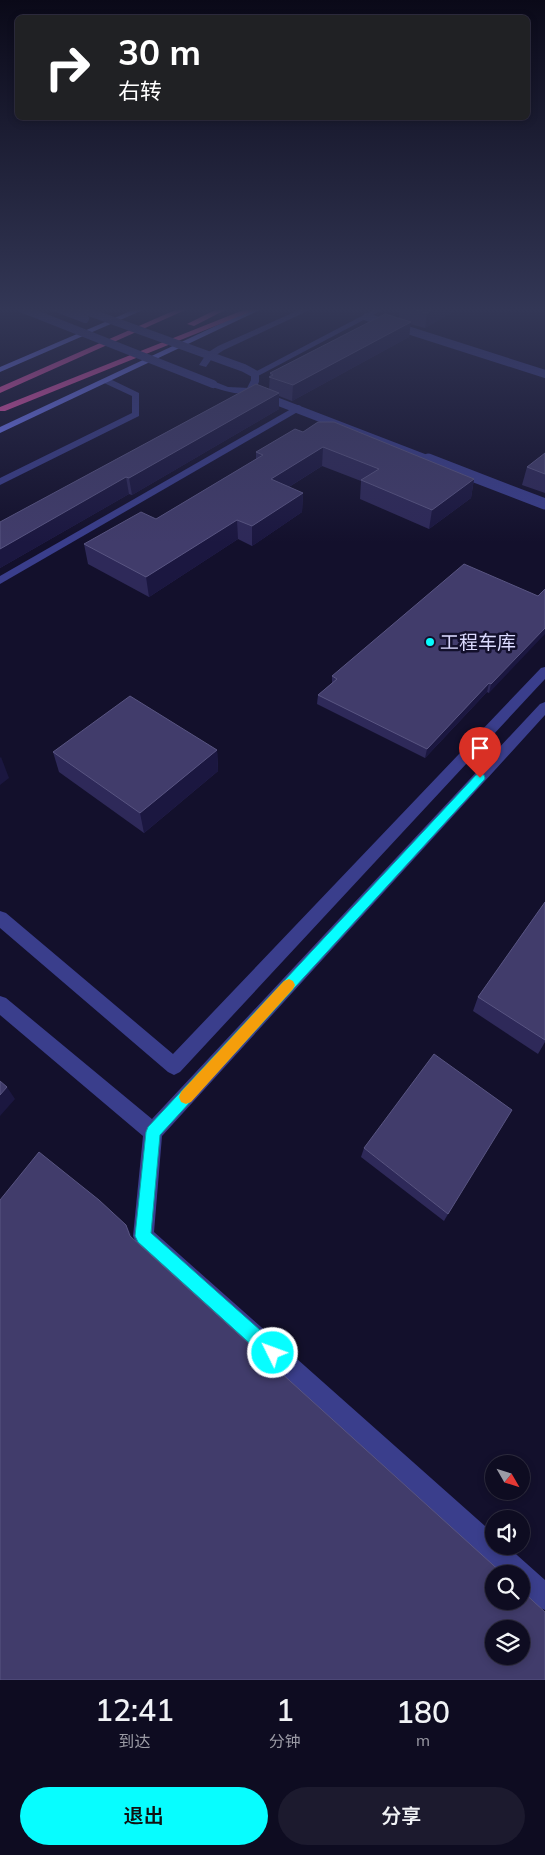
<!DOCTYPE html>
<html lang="zh">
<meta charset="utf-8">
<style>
body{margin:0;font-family:Mulish,"Noto Sans SC",sans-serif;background:#1c1a2e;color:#f1f3f6;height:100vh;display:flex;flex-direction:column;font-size:19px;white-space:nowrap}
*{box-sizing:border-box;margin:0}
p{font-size:16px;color:#9b9ba5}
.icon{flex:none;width:28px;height:28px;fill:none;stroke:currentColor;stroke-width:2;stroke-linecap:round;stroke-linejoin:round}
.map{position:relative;height:1680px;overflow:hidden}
.details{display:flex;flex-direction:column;background:#0e0c21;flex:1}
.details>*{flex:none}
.top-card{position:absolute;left:15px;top:15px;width:515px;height:105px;border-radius:8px;box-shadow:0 2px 8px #0003,0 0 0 1px #2e2c3f;background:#202124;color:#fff;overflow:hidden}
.needle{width:32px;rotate:129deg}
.fabs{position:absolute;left:485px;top:1455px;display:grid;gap:10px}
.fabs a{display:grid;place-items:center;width:45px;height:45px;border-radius:50%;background:#0e0c21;box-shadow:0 2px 8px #0003,0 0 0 1px #2e2c3f;font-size:25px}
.pin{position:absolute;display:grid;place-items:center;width:42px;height:42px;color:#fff;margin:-51px -21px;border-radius:50% 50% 50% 0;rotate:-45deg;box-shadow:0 0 5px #0007}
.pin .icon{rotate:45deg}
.me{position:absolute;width:55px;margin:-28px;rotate:312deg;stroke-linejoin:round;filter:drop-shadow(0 0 4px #0008)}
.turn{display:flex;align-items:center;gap:18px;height:105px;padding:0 20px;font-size:22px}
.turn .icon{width:65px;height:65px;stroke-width:2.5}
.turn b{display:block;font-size:35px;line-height:42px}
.eta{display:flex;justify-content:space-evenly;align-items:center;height:85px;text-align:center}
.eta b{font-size:30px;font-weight:600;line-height:35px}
.primary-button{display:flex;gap:10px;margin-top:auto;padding:10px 20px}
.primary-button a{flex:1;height:58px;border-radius:30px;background:#07fdff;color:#111;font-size:20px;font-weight:600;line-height:58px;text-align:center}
.primary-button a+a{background:#1c1a2e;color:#f1f3f6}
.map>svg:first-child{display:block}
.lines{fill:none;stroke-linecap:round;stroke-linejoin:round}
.street{fill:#3a3e8c;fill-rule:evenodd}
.secondary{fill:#727bff;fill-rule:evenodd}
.highway{fill:#ff56b6;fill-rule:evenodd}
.street-bridge-far1{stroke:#3a3e8c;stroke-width:8}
.street-bridge{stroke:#3a3e8c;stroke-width:11}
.wall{fill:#2e2959}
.shaded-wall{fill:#1b1740}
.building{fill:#413c6b;stroke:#595582;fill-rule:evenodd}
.route{fill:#07fdff;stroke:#05a4a6}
.slow{fill:#f59e0b}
.poi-dot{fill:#07fdff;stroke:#13102c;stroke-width:2}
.labels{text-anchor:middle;stroke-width:5;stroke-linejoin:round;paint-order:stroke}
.poi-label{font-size:19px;fill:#dcdbff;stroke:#13102c;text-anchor:start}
</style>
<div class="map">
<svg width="545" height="1680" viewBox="0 0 545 1680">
<rect width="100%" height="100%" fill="#13102c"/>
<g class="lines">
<g class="street">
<path d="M 306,307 L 316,307 L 224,350 L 213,357 L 206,367 L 199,365 L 207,353 L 218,346 Z"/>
<path d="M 379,307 L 388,307 L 258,376 L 251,374 Z"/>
<path d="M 104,379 L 110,379 L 139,393 L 139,416 L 0,485 L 0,478 L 132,413 L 132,396 L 104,383 Z"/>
<path d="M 213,381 L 228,387 L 250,388 L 254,391 C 244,398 221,390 210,386 L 210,382 Z"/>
<path d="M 298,405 L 301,406 L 301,410 L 0,584 L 0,576 Z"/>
<path d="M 545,667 L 545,679 L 180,1072 L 174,1075 L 168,1072 L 0,928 L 0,911 L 6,913 L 173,1054 L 541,668 Z"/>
<path d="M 545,702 L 545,715 L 162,1136 L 154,1232 L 494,1534 L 494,1546 L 507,1546 L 545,1580 L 545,1610 L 536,1606 L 521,1593 L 521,1574 L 500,1574 L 136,1243 L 133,1236 L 143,1136 L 0,1015 L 0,996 L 6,998 L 152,1119 L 540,704 Z"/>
</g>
<g class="secondary">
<path d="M 140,307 L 150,307 L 0,372 L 0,367 Z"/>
<path d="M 256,307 L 266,307 L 0,433 L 0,427 Z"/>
</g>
<g class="highway">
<path d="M 182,307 L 192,307 L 0,393 L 0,387 Z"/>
<path d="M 221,307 L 231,307 L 194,326 L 187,324 Z"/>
<path d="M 251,307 L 262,307 L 5,411 L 0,411 L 0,407 Z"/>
</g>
<g class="street-bridge-far1">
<path d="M 18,307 L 213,384"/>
<path d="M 54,307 L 85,319"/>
<path d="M 75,307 L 244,368 L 255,374 L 255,381 L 250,391 L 432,461"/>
<path d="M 367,317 L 545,374"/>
</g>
<path class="street-bridge" d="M 428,459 L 545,504"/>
</g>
<g class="wall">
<path d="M 400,307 L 461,307 L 425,328 L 410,324 L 409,337 L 292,401 L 279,396 L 279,409 L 132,495 L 129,494 L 0,568 L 0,522 L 269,389 L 270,373 L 399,318 Z"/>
<path d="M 303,432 L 474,479 L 471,498 L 429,529 L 360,499 L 361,481 L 322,466 L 289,487 L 303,493 L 302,512 L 252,546 L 238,539 L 149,597 L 88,564 L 84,544 L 156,519 L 256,459 L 256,452 Z"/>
<path d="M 545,453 L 545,493 L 522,485 L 527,467 Z"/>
<path d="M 538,596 L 489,693 L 487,692 L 425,758 L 317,704 L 318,695 L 332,683 L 332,676 Z"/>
<path d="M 217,750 L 218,771 L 144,833 L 59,772 L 53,752 Z"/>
<path d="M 545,902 L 545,1042 L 538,1054 L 473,1011 L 478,997 Z"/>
<path d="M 364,1148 L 448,1214 L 444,1221 L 361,1157 Z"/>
</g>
<g class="shaded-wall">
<path d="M 437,307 L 461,307 L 425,328 L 427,313 Z"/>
<path d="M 411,322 L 409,337 L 292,401 L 293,385 Z"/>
<path d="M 279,393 L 279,409 L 132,495 L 129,478 Z"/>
<path d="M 323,447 L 322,466 L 271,498 L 271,479 Z"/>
<path d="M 126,477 L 129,494 L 0,568 L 0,549 Z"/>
<path d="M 474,479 L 471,498 L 429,529 L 432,510 Z"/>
<path d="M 303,493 L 302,512 L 252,546 L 252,526 Z"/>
<path d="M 237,520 L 238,539 L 149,597 L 146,577 Z"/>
<path d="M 545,628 L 545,634 L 489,693 L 491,684 Z"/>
<path d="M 489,683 L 487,692 L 425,758 L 427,749 Z"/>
<path d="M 217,750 L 218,771 L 144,833 L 140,813 Z"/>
<path d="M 1,757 L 9,778 L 0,785 L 0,758 Z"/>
<path d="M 7,1087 L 15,1099 L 0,1116 L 0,1095 Z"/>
<path d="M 126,1225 L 131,1234 L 135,1244 L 130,1236 Z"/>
</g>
<g class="building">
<path d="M 405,307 L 437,307 L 427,313 Z"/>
<path d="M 385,314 L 411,322 L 293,385 L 269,377 L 273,375 L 270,373 Z"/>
<path d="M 256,384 L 279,393 L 129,478 L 126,477 L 0,549 L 0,522 Z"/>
<path d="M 318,422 L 334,422 L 474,479 L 432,510 L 361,480 L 379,469 L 323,447 L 271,479 L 303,493 L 252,526 L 237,520 L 146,577 L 84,544 L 141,512 L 156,519 L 263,455 L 256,452 L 295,429 L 303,432 Z"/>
<path d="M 545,453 L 545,474 L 527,467 Z"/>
<path d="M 464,564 L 538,596 L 545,589 L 545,628 L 491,684 L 489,683 L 427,749 L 318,695 L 337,679 L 332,676 Z"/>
<path d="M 130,696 L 217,750 L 140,813 L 53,752 Z"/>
<path d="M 545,902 L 545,1040 L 478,997 Z"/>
<path d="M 434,1054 L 512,1110 L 448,1214 L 364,1148 Z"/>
<path d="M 0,1081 L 7,1087 L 0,1095 Z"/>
<path d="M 39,1152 L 99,1200 L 126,1225 L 130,1236 L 503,1574 L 494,1574 L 494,1601 L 521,1601 L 521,1590 L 545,1612 L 545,1680 L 0,1680 L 0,1200 ZM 494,1629 L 521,1629 L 521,1656 L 494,1656 Z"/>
</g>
<linearGradient id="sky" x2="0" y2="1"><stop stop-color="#0a0918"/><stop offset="0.57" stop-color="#333756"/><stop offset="1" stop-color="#333756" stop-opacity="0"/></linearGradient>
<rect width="545" height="543" fill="url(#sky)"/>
<path class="route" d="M 480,774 L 484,775 L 485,778 L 484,780 L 160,1135 L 151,1233 L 279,1347 L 282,1353 L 279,1359 L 273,1361 L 267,1359 L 138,1242 L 135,1236 L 146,1132 L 148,1127 L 476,775 Z"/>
<path class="slow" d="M 289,979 L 293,981 L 295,985 L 293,989 L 191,1102 L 186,1104 L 181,1102 L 179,1097 L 181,1092 L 284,981 Z"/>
<circle class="poi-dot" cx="430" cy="642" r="5"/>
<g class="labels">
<g class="poi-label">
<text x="440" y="649">工程车库</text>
</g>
</g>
</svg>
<div class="fabs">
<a><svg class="needle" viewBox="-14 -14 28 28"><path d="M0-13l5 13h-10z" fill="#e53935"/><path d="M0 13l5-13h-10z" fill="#9b9ba5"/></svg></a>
<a><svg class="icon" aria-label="sound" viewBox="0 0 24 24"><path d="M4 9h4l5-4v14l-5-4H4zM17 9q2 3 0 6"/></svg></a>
<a><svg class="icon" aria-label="search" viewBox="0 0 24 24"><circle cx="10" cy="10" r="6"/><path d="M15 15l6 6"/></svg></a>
<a><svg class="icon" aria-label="layers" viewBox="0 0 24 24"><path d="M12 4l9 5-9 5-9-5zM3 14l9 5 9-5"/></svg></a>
</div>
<div class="pin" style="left:480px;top:778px;background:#d93025"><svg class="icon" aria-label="arrive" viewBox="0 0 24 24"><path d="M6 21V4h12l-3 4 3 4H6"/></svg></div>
<svg class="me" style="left:273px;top:1353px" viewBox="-20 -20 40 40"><circle r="17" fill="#07fdff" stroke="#fff" stroke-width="3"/><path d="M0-11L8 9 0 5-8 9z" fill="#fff"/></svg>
<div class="top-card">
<div class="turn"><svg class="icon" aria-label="right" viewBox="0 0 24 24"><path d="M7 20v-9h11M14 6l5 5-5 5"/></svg><div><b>30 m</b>右转</div></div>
</div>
</div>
<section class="details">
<div class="eta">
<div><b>12:41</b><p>到达</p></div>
<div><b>1</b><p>分钟</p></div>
<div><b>180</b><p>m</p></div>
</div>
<div class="primary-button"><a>退出</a><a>分享</a></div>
</section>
